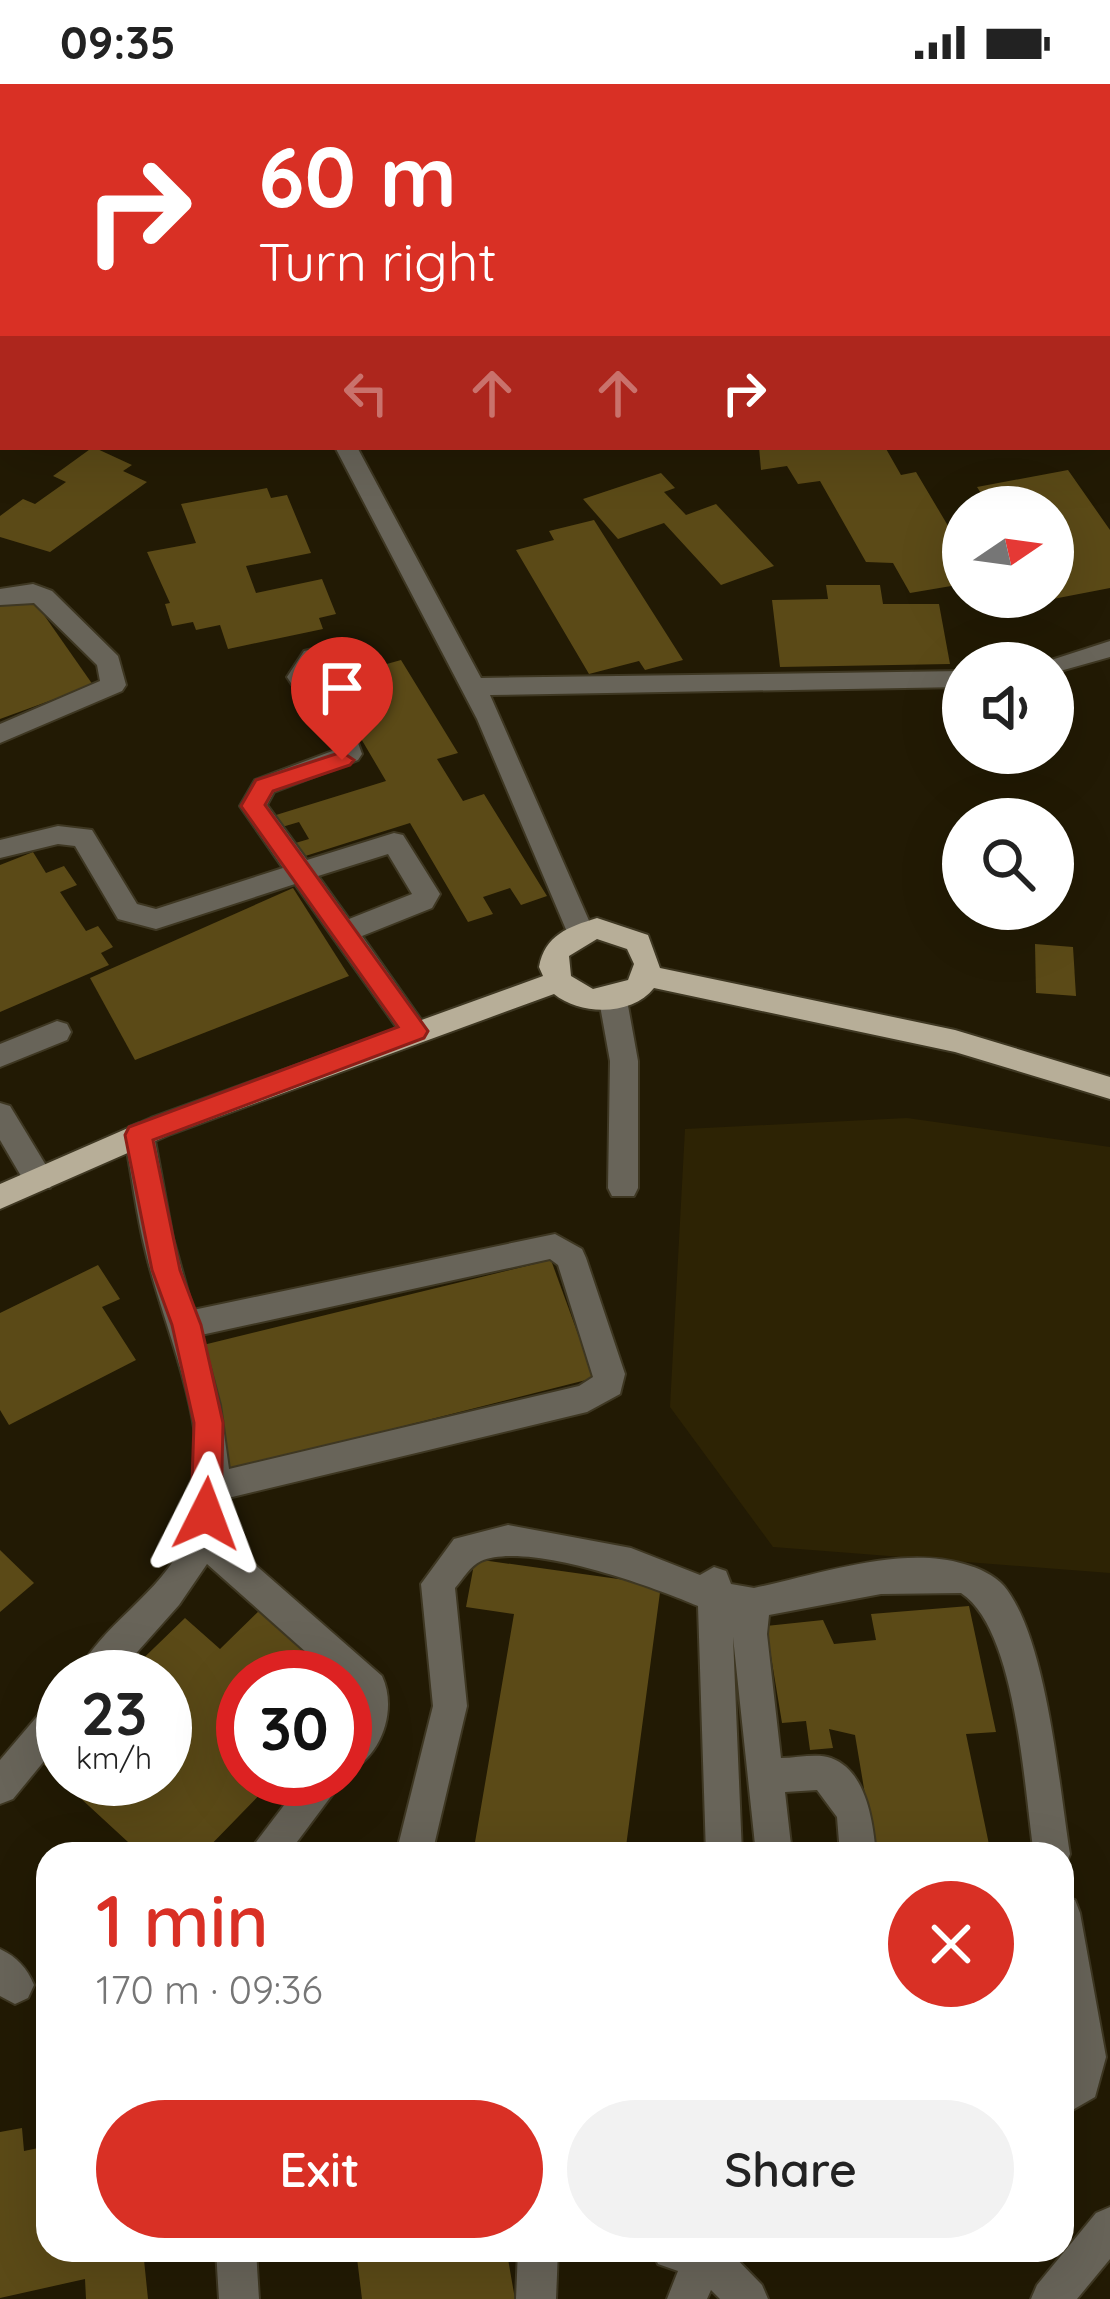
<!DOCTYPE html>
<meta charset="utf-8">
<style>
body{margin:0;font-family:Quicksand,sans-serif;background:#f2f2f2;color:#222;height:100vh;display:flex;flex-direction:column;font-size:45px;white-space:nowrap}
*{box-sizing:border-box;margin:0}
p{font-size:39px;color:#767676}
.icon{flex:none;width:66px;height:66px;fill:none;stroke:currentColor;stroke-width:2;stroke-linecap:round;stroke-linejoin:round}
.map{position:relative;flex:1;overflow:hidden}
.drawer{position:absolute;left:36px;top:1758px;width:1038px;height:420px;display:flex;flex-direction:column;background:#fff;border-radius:36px;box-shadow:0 12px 48px #0002}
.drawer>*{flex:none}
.hud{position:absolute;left:0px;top:0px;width:1110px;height:366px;box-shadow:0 12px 48px #0002;background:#d93025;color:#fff;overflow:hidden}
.needle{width:78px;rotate:77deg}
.buttons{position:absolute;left:942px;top:402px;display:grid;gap:24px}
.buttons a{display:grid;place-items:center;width:132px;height:132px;border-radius:50%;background:#fff;box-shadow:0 12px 48px #0002;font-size:60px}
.speed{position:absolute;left:36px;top:1566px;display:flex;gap:24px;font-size:60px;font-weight:700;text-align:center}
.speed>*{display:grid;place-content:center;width:156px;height:156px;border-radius:50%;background:#fff;box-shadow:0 12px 48px #0002;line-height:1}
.speed small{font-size:30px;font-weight:400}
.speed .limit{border:18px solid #d22;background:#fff;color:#111}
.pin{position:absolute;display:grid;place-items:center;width:102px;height:102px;color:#fff;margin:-123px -51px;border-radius:50% 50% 50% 0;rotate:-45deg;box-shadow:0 0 12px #0007}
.pin .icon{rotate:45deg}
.me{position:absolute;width:132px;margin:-66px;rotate:3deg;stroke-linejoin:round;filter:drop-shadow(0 0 9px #0008)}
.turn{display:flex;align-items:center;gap:42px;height:252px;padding:0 60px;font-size:54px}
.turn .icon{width:156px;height:156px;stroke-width:2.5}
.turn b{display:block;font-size:84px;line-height:102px}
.lanes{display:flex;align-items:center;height:114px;padding:0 60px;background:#0003;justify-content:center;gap:60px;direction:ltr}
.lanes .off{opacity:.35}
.round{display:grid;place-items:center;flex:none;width:126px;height:126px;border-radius:63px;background:#f2f2f2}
.overview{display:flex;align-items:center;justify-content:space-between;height:204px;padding:0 60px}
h1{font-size:72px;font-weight:600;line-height:90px;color:#d93025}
.cta{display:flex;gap:24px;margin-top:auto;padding:24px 60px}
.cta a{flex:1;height:138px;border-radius:72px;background:#d93025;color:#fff;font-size:48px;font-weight:600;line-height:138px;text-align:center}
.cta a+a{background:#f2f2f2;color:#222}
.status{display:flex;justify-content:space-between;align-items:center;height:84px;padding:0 60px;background:#fff;direction:ltr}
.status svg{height:33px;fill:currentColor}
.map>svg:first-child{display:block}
.built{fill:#2d2304}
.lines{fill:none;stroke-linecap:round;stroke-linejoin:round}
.stream{fill:#000128;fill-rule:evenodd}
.building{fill:#5b4a17}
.minor-casing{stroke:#3e3722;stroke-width:4}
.major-casing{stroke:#3e3722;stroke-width:4}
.minor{fill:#686459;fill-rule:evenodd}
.major{fill:#b7ae98;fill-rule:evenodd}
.rail-casing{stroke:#aba594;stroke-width:9}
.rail{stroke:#191100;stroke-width:6;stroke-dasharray:20;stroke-linecap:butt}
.route{fill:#d93025;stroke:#8d1f18;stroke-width:3}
</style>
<div class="status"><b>09:35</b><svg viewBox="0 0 49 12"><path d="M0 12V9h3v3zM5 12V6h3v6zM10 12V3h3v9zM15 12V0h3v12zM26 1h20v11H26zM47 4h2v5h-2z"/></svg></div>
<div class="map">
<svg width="1110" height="2215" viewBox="0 0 1110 2215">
<rect width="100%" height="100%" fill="#221a04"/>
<path class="built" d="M 907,1034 L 1110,1063 L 1110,1489 L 773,1463 L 670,1323 L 685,1045 Z"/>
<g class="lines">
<g class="stream">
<rect x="1107" y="63" width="3" height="6"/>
<rect x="0" y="83" width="3" height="7"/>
</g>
</g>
<g class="building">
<path d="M 93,363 L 132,381 L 123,387 L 147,398 L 50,468 L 0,453 L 0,432 L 23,415 L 35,420 L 66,398 L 53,392 Z"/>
<path d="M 759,363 L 885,363 L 901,391 L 916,388 L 963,467 L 963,500 L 910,509 L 893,479 L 866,478 L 820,397 L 798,400 L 787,382 L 761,386 Z"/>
<path d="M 1068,386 L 1110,446 L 1110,504 L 1053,515 L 1053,423 L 990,423 L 977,403 Z"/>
<path d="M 661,389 L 675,404 L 664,408 L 686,431 L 716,420 L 774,482 L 721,501 L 664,439 L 618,455 L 583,415 Z"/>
<path d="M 267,404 L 271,414 L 287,411 L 311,469 L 246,482 L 256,509 L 322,495 L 336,530 L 319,534 L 323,545 L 228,565 L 220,541 L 196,546 L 193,538 L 172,542 L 165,520 L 170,519 L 147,468 L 196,459 L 181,420 Z"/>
<path d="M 594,436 L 683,576 L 645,586 L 639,577 L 589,590 L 516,466 L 554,456 L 549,447 Z"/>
<path d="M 826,501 L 880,501 L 883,520 L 939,520 L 950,580 L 780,583 L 772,516 L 828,515 Z"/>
<path d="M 30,511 L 93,601 L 0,635 L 0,522 Z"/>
<path d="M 401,576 L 458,669 L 437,675 L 463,717 L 484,710 L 547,812 L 521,821 L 510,804 L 483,813 L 493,830 L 468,838 L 410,739 L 299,774 L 292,760 L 309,755 L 299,738 L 282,743 L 276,731 L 386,697 L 327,597 L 353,589 L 361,603 L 384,596 L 376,583 Z"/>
<path d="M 33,768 L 46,789 L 64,782 L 77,801 L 60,808 L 86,847 L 98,842 L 113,863 L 101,869 L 109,881 L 0,928 L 0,781 Z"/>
<path d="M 293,804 L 349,892 L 135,976 L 90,894 Z"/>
<path d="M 1035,860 L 1073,863 L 1076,912 L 1036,909 Z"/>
<path d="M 551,1176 L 594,1294 L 229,1386 L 199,1262 Z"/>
<path d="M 98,1181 L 120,1215 L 102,1223 L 136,1276 L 9,1341 L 0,1326 L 0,1229 Z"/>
<path d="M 0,1466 L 34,1499 L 0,1528 Z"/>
<path d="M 475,1475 L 661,1501 L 625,1770 L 473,1770 L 514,1530 L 466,1523 Z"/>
<path d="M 264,1522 L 363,1605 L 345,1623 L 345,1593 L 243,1593 L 243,1695 L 275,1695 L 202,1770 L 141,1770 L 38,1675 L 63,1651 L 63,1695 L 165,1695 L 165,1593 L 124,1593 L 185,1534 L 220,1565 Z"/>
<path d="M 969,1522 L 996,1648 L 966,1650 L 991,1770 L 875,1770 L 855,1651 L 829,1645 L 833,1664 L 810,1666 L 806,1637 L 782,1639 L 766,1542 L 823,1536 L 834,1560 L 876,1556 L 871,1530 Z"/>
<path d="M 22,2044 L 24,2067 L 48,2062 L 48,2166 L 143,2166 L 148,2215 L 86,2215 L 85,2195 L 0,2214 L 0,2048 Z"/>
<path d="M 356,2166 L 489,2166 L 491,2178 L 508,2175 L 515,2215 L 362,2215 Z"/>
</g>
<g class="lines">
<g class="minor-casing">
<g id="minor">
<path d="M 1110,97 L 1110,109 L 1107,110 L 1107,98 Z"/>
<rect x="1107" y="133" width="3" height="12"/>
<path d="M 3,301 L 3,315 L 0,316 L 0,302 Z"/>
<path d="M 3,343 L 3,357 L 0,358 L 0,344 Z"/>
<path d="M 335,363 L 357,363 L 481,594 L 963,587 L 963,603 L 490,611 L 594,848 L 590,855 L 570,855 L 477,635 Z"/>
<path d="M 33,500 L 52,507 L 118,572 L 126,601 L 122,607 L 0,659 L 0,640 L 100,597 L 97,581 L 34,519 L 0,521 L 0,505 Z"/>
<path d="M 1110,557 L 1110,573 L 1053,589 L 1053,579 L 1042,579 Z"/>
<path d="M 313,565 L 325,573 L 313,593 L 354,648 L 362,670 L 358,676 L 274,708 L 267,721 L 307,776 L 394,749 L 403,751 L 440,810 L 432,824 L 362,852 L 429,947 L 415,958 L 405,955 L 295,800 L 156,845 L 118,835 L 75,762 L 58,760 L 0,774 L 0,756 L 58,742 L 92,746 L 137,820 L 156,825 L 283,784 L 240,722 L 255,696 L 335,666 L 287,593 L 304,567 ZM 388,770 L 412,810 L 349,835 L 318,792 Z"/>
<path d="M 613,905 L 627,916 L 638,977 L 638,1104 L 634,1112 L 612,1112 L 608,1104 L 610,977 L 599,916 Z"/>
<path d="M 57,937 L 67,940 L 71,948 L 67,956 L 0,983 L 0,960 Z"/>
<path d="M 0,1019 L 10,1022 L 50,1088 L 54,1096 L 50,1104 L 28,1104 L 0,1056 Z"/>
<path d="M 139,1039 L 149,1043 L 154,1051 L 173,1154 L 193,1226 L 555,1150 L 582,1165 L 586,1174 L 625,1290 L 620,1310 L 587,1328 L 228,1414 L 220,1450 L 382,1592 C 398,1626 381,1675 345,1689 C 345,1660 352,1637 352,1610 L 345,1603 L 345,1593 L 334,1593 L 207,1480 L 179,1521 L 115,1593 L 76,1593 C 99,1541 161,1511 185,1456 C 223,1367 167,1257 146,1169 C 136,1130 132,1090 124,1051 L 129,1043 ZM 550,1175 L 558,1181 L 593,1293 L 579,1302 L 229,1385 L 220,1321 L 201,1251 Z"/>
<path d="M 508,1441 L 631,1464 L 700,1491 L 714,1483 L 726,1487 L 731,1500 L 754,1504 C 818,1491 900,1461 964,1480 C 979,1484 994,1491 1004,1502 C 1047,1554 1059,1702 1070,1770 L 1065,1782 L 1062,1770 L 1034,1770 C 1024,1706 1017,1545 961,1509 L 881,1510 L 769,1531 L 767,1550 L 781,1674 C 797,1674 817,1669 831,1674 C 867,1687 873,1739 876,1770 L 840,1770 L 837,1733 L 817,1706 L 785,1708 L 792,1770 L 756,1770 L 733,1553 L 742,1770 L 706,1770 L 698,1522 C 651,1502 528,1457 481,1477 C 470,1482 463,1495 455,1504 L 467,1622 L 432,1770 L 396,1770 L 433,1622 L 421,1500 L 454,1455 Z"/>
<path d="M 63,1612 L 63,1654 L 13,1715 L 0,1720 L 0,1676 L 51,1616 Z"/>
<path d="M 304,1695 L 344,1695 L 288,1770 L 247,1770 Z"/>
<path d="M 1062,1811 L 1075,1816 L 1080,1829 L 1106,1973 L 1095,2013 L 1062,2032 L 1062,1989 L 1068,1973 L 1062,1938 Z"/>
<path d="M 0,1865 C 17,1873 27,1884 34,1901 L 28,1914 L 15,1920 L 0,1912 Z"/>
<path d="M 1110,2123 L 1110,2175 L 1077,2215 L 1031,2215 L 1037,2201 L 1096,2129 Z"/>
<path d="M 216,2166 L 256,2166 L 259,2215 L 219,2215 Z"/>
<path d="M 518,2166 L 558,2166 L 556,2215 L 516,2215 Z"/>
<path d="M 652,2166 L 728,2166 L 762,2201 L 768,2215 L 720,2215 L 711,2206 L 707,2215 L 667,2215 L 678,2187 L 658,2180 Z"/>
</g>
</g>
<g class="major-casing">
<path id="major" d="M 597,834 L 648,851 L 660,884 L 955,946 L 1110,993 L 1110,1015 L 955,968 L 654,904 C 632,932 581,932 554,910 L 171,1050 L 0,1125 L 0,1100 L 151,1034 L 543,892 L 539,883 C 545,851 568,843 597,834 ZM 597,855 L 627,865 L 634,880 L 628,896 L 593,905 L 571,892 L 569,872 Z"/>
</g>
<use href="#minor" class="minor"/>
<use href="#major" class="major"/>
<g class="rail-casing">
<g id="rail">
<path d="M 896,3 L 912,0"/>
<path d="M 981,3 L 997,0"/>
<path d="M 1076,3 L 1092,0"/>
</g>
</g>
<use href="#rail" class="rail"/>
</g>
<path class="route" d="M 342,668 L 354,676 L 350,681 L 273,707 L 265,721 L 428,947 L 424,954 L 153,1056 L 180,1186 L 201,1241 L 223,1339 L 221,1430 L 206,1443 L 191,1430 L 194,1339 L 172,1241 L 152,1186 L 125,1051 L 129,1043 L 398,943 L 241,722 L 256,696 Z"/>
</svg>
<div class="buttons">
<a><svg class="needle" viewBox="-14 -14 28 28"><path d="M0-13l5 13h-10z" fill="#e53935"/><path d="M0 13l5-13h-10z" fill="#767676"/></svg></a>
<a><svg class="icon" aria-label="sound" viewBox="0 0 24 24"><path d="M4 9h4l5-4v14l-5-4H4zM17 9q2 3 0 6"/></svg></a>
<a><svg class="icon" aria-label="search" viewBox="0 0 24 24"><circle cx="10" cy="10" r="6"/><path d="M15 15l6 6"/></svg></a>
</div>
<div class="speed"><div>23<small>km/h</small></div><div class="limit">30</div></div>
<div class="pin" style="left:342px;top:676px;background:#d93025"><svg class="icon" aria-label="arrive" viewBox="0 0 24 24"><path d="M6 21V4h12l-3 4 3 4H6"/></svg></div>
<svg class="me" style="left:206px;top:1430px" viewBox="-20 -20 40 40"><path d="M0-17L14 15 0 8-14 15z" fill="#d93025" stroke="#fff" stroke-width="4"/></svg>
<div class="hud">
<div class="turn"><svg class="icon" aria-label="right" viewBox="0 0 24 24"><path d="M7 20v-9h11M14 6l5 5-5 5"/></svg><div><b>60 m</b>Turn right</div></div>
<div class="lanes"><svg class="icon off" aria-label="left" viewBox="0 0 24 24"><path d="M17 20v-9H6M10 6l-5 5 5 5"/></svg><svg class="icon off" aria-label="ahead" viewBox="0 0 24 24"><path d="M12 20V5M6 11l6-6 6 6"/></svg><svg class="icon off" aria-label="ahead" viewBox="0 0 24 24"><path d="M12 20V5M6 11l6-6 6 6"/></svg><svg class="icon" aria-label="right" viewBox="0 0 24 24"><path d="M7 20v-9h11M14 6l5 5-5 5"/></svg></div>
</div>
<section class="drawer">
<div class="overview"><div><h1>1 min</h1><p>170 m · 09:36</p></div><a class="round" style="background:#d93025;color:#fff"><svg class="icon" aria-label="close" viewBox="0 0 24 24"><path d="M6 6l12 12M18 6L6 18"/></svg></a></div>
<div class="cta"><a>Exit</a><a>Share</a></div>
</section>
</div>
